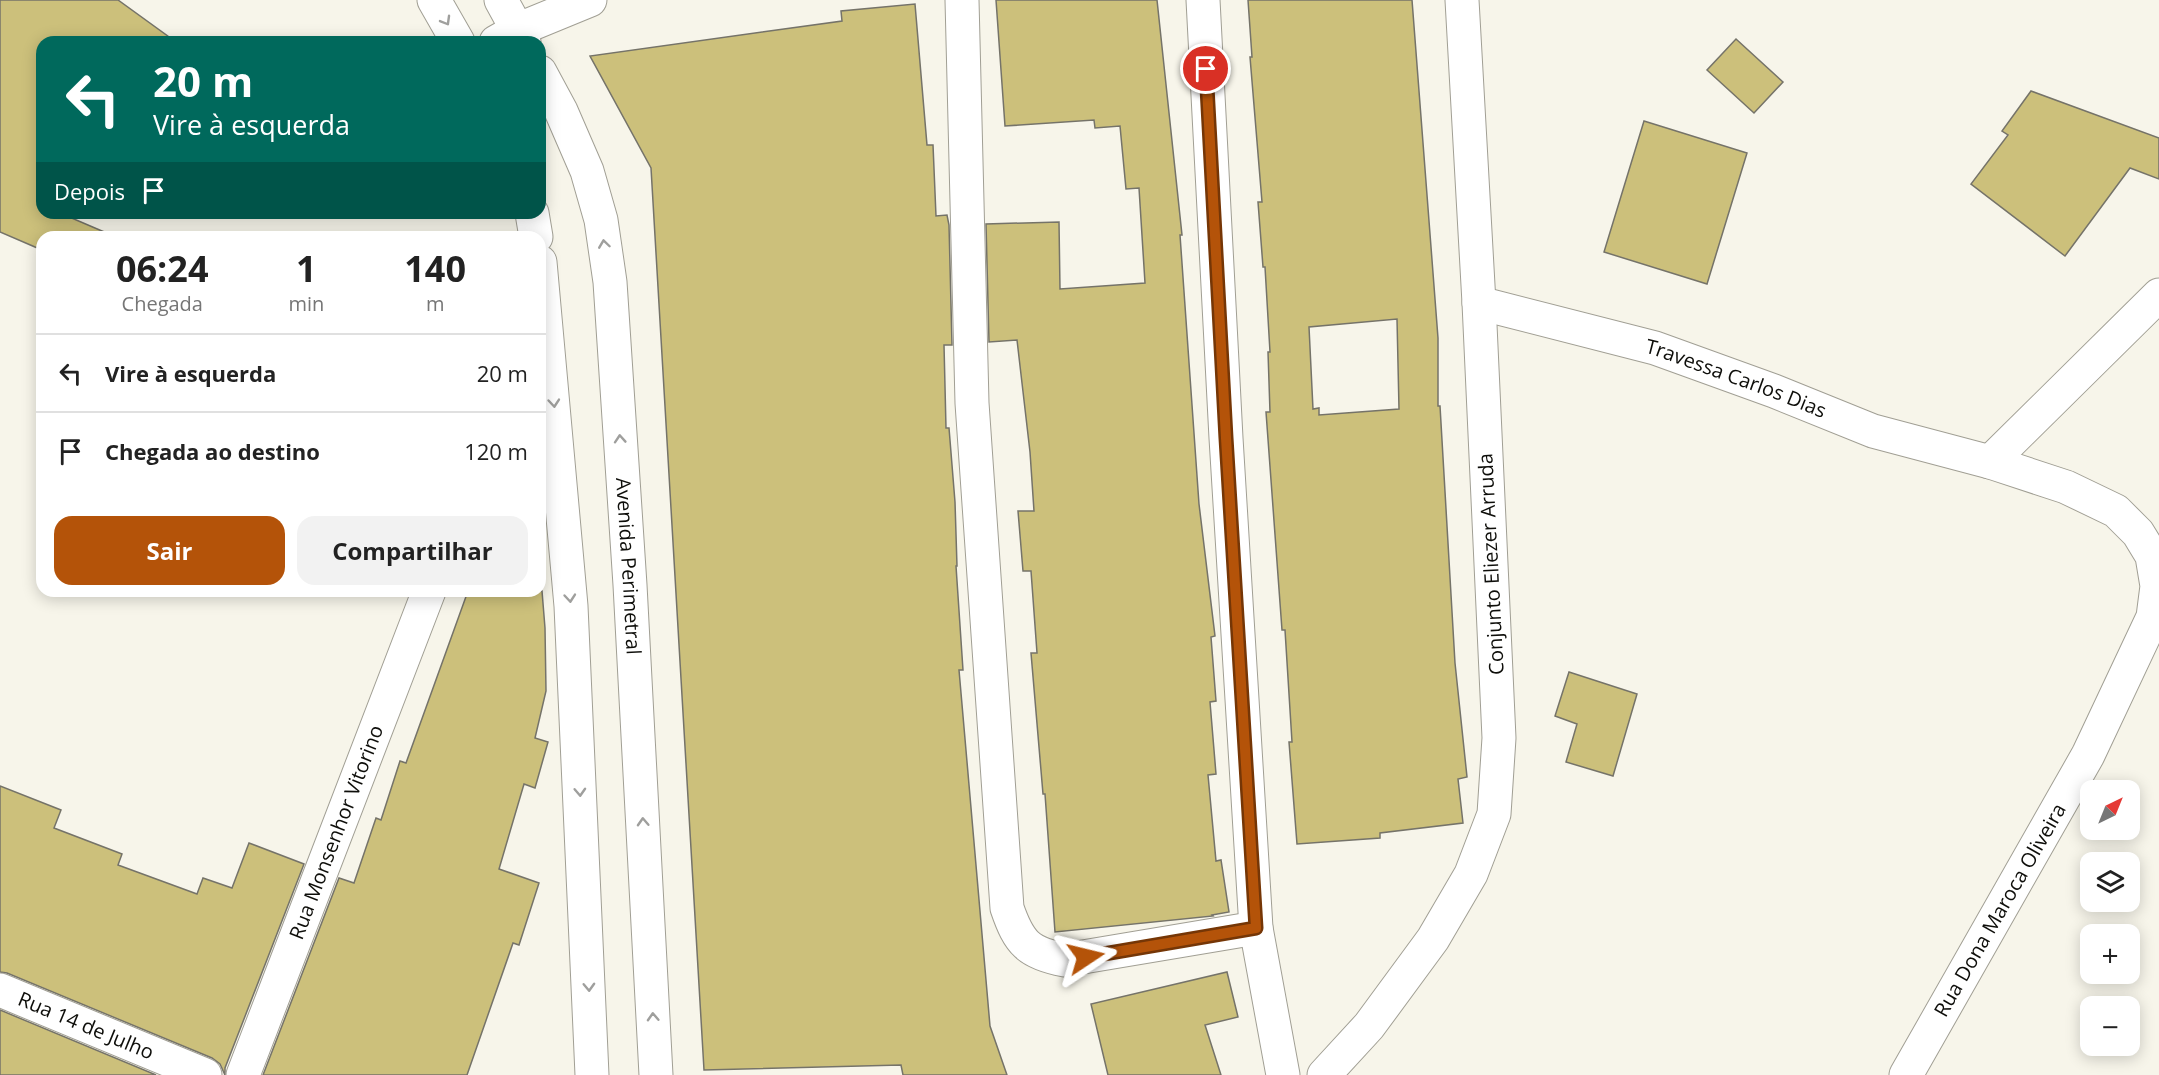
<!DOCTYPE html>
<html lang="pt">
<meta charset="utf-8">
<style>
body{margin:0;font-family:"Open Sans",sans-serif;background:#f2f2f2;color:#222;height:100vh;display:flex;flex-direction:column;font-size:22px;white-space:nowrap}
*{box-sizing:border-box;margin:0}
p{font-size:20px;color:#767676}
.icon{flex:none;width:33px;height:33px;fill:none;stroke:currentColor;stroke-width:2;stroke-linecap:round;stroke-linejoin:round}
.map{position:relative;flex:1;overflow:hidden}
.sheet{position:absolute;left:36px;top:231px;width:510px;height:366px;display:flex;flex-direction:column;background:#fff;border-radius:18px;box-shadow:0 3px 15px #0003}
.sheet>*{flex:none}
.banner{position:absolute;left:36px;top:36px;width:510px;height:183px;border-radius:18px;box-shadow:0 3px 15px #0003;background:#00695c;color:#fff;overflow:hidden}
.needle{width:39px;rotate:43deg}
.buttons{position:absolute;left:2080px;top:780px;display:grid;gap:12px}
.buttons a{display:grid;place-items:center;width:60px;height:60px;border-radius:12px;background:#fff;box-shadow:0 3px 15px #0003;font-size:30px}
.pin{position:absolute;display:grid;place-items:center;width:51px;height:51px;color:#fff;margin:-26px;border:3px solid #fff;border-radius:50%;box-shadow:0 2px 6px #0007}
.me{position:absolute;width:66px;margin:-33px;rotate:80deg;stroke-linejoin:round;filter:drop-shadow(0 0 4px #0008)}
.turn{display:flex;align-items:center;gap:21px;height:126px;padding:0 18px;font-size:27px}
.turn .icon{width:78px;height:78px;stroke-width:2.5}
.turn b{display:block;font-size:42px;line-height:51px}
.then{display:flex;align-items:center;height:57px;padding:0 18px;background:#0003;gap:12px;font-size:22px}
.eta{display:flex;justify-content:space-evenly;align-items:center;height:102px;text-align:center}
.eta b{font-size:36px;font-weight:700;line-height:42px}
.button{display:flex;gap:12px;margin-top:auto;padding:12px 18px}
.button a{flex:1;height:69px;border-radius:18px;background:#b45309;color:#fff;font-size:24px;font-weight:700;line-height:69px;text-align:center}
.button a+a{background:#f2f2f2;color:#222}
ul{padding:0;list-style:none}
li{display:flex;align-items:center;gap:18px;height:78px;padding:0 18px;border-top:2px solid #e0e0e0}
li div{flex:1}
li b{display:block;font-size:22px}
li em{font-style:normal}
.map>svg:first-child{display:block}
.building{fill:#ccc07b;stroke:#757369;stroke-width:1.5;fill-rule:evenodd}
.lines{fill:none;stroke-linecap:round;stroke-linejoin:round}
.minor-casing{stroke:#a19f94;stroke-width:35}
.tertiary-casing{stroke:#a19f94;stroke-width:35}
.minor{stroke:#fff;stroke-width:33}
.tertiary{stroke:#fff;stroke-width:33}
.oneway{stroke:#9f9f9d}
.route-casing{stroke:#753606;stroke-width:15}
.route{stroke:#b45309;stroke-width:10}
.labels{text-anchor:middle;stroke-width:4.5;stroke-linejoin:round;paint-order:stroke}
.street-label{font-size:20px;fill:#0e0e0a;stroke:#fff}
</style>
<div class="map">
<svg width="2159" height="1075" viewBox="0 0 2159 1075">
<rect width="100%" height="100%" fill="#f7f5ea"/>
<g class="building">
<path d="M 0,0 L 118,0 L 176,42 L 42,42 L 42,213 L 60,213 L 116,237 L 42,237 L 42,250 L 0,232 Z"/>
<path d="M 996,0 L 1157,0 L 1182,235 L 1180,235 L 1199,504 L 1215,636 L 1211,637 L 1216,701 L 1210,702 L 1216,774 L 1208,775 L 1216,861 L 1221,860 L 1229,912 L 1212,915 L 1213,916 L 1055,932 L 1045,794 L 1043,794 L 1031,653 L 1037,653 L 1031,571 L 1023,571 L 1018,511 L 1034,511 L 1030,452 L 1017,340 L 989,342 L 986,224 L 1059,222 L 1060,289 L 1145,283 L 1139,188 L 1126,189 L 1120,126 L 1095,128 L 1094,120 L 1005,126 Z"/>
<path d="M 1248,0 L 1412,0 L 1438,338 L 1438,406 L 1440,406 L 1455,663 L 1467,777 L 1458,779 L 1463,823 L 1380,833 L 1380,838 L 1297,844 L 1289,742 L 1292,742 L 1285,630 L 1282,630 L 1266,412 L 1270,412 L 1268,352 L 1270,352 L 1265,267 L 1263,267 L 1258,202 L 1262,202 L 1250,57 L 1252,57 ZM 1397,319 L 1399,409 L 1319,415 L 1319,408 L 1313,409 L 1309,327 Z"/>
<path d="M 915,4 L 927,145 L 933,145 L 936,216 L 947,215 L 949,225 L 952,345 L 944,345 L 946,428 L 949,428 L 955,502 L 957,566 L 956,566 L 963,670 L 959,670 L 990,1026 L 1007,1075 L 903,1075 L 901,1065 L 704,1070 L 651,168 L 590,56 L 842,21 L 841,11 Z"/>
<path d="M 1736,39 L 1783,82 L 1754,113 L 1707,70 Z"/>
<path d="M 2031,91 L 2159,138 L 2159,179 L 2130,168 L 2065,256 L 1971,184 L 2008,135 L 2002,131 Z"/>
<path d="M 1644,121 L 1747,153 L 1707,284 L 1604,252 Z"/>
<path d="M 468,591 L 542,591 L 545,628 L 546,691 L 535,738 L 548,742 L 535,788 L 524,784 L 499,869 L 539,883 L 519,945 L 513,943 L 467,1075 L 263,1075 L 339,878 L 354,883 L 376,818 L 381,820 L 400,761 L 406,763 Z"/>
<path d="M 1569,672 L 1637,694 L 1613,776 L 1566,762 L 1577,724 L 1555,716 Z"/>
<path d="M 0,786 L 61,810 L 54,828 L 122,854 L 118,865 L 197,894 L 203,878 L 232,888 L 249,843 L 304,864 L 225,1068 L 225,1075 L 220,1064 L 212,1058 L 7,973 L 0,972 Z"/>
<path d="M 1227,972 L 1238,1017 L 1205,1025 L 1221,1075 L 1108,1075 L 1091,1004 Z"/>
<path d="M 0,1010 L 156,1075 L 0,1075 Z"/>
</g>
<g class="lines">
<g class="minor-casing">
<g id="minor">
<path d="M 962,0 L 972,403 L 1007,908 C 1019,943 1028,953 1065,960 L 1256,928"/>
<path d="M 1203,0 L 1226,438 L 1256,928 L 1283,1075"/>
<path d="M 496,42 L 517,30 L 590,0"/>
<path id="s1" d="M 1479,303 L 1655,348 L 1774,391 L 1873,431 L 1990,462 L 2066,487 L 2116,511 L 2138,533 L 2152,556 L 2157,586 L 2153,617 L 2088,755 L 1906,1075"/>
<path d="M 1990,462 L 2159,295"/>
<path id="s2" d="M 243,1075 L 429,591"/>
<path d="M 1324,1075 L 1369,1026 L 1433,939 L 1471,874 L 1494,814 L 1499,738 L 1479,303 L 1462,0"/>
</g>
</g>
<g class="tertiary-casing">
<g id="tertiary">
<path d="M 434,0 L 458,42"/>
<path d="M 501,0 L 524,42"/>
<path id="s3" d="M 540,72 L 561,111 L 587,171 L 601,220 L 610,282 L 630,585 L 656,1075"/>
<path d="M 532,213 L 536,237"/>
<path d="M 540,262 L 571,606 L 592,1075"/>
<path id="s4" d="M 0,990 L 205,1075"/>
</g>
</g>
<use href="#minor" class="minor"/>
<use href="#tertiary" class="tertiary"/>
</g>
<defs><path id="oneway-chevron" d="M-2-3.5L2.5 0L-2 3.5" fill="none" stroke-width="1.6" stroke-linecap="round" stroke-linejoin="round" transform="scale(1.5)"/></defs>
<g class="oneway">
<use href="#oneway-chevron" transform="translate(446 21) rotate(60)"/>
<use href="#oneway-chevron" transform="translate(604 244) rotate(-98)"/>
<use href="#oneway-chevron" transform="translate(554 403) rotate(85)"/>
<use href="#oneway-chevron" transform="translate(620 439) rotate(-94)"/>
<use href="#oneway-chevron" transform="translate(570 598) rotate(85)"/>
<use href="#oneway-chevron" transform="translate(580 792) rotate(87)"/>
<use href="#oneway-chevron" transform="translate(643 822) rotate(-93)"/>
<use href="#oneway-chevron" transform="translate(589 987) rotate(88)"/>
<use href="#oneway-chevron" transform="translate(653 1017) rotate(-93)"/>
</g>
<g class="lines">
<g class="route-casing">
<path id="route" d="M 1086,957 L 1256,928 L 1226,438 L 1206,69"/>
</g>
<use href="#route" class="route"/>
</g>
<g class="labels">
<g class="street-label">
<text dy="7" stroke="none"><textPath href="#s1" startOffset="268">Travessa Carlos Dias</textPath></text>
<text transform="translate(1491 564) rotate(-93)" y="7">Conjunto Eliezer Arruda</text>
<text dy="7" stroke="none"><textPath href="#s3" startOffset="508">Avenida Perimetral</textPath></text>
<text dy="7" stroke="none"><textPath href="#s2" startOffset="260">Rua Monsenhor Vitorino</textPath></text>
<text transform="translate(2000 910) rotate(-60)" y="7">Rua Dona Maroca Oliveira</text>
<text dy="7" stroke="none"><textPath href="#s4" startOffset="93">Rua 14 de Julho</textPath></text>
</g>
</g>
</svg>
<div class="buttons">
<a><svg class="needle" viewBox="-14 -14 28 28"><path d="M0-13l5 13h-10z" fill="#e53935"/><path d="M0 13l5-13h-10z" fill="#767676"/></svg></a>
<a><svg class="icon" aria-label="layers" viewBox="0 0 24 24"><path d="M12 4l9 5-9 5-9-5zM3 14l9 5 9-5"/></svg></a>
<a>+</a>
<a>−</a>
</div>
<div class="pin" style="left:1206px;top:69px;background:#d93025"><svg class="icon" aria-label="arrive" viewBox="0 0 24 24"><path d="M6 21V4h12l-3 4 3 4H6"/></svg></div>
<svg class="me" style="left:1086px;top:957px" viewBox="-20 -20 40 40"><path d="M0-17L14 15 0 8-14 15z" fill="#b45309" stroke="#fff" stroke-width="4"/></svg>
<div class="banner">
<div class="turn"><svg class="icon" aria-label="left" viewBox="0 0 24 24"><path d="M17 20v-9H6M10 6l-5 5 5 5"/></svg><div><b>20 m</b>Vire à esquerda</div></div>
<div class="then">Depois<svg class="icon" aria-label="arrive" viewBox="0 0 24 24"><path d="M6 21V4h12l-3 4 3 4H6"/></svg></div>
</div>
<section class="sheet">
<div class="eta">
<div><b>06:24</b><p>Chegada</p></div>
<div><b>1</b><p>min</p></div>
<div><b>140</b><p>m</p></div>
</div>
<ul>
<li><svg class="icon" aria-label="left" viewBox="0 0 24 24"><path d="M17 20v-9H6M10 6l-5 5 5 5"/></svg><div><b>Vire à esquerda</b></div><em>20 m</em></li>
<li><svg class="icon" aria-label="arrive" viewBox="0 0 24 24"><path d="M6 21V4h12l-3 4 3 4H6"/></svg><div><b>Chegada ao destino</b></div><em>120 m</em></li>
</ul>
<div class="button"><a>Sair</a><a>Compartilhar</a></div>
</section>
</div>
